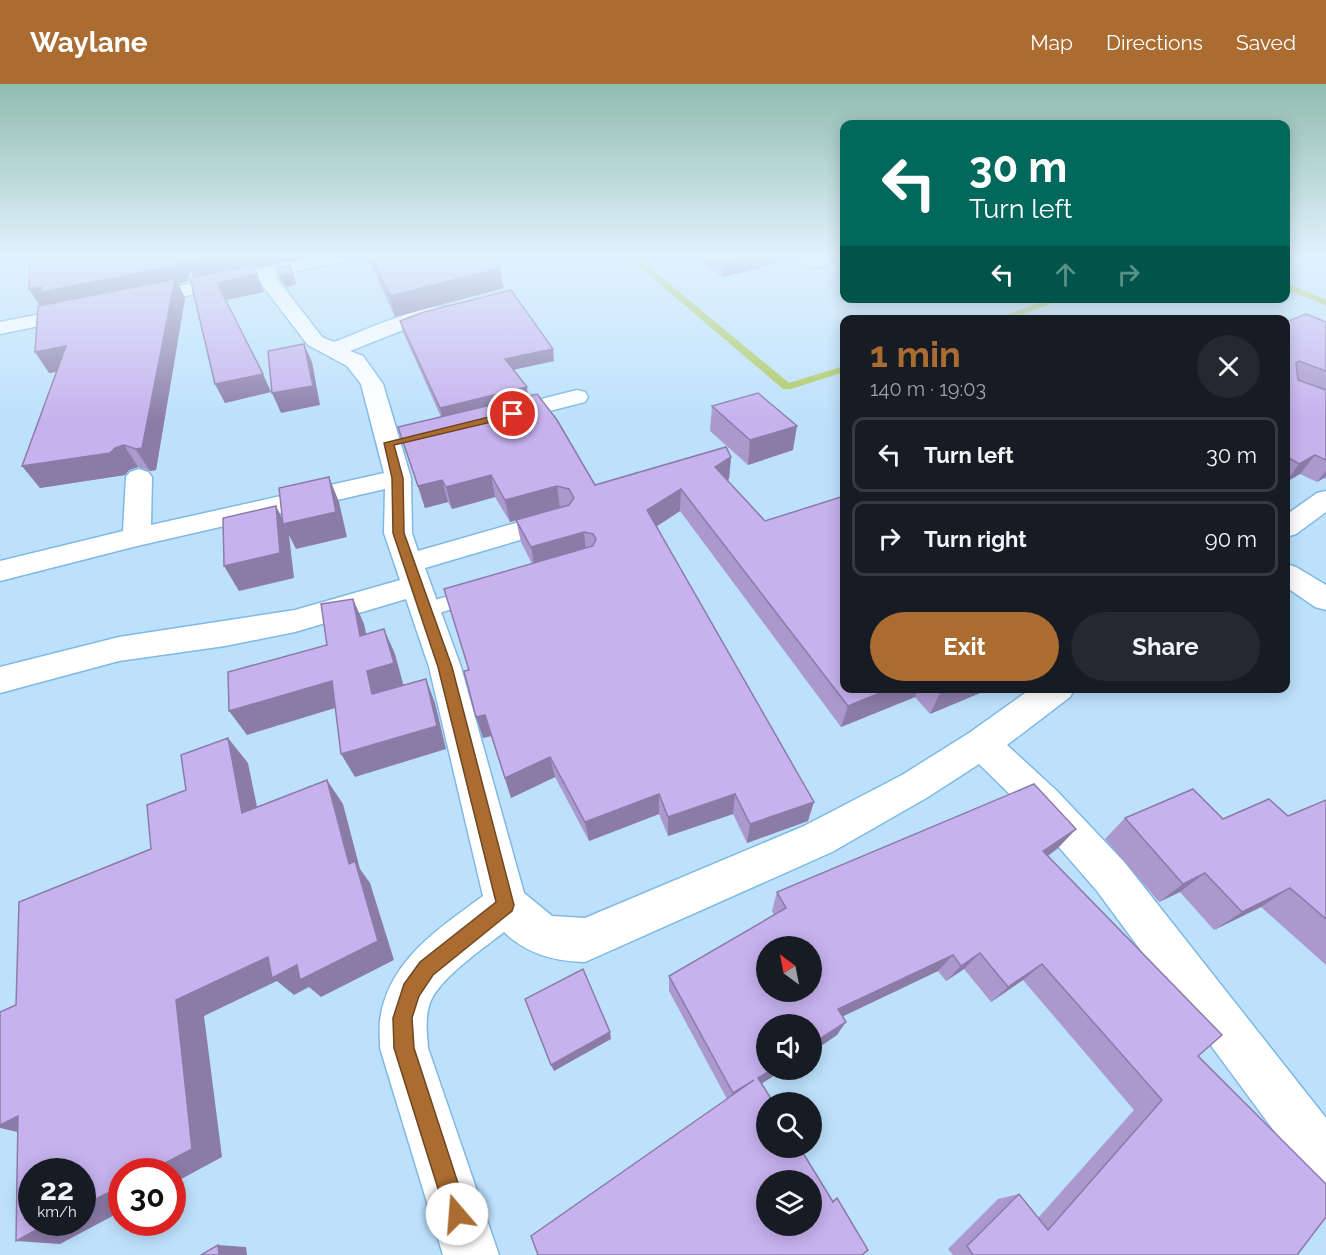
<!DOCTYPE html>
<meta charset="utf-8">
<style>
body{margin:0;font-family:Raleway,sans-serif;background:#242831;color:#f1f3f6;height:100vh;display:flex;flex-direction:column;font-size:22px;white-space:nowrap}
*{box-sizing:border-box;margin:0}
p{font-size:20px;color:#9ea1a6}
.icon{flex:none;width:33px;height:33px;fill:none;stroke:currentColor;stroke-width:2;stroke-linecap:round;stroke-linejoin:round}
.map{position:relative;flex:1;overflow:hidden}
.sheet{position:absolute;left:840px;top:231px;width:450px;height:378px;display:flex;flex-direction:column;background:#171b24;border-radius:12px;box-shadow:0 3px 15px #0003}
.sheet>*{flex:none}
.guide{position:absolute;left:840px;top:36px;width:450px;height:183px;border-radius:12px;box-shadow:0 3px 15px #0003;background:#00695c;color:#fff;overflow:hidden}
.needle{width:39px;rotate:328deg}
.controls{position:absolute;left:756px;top:852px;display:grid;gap:12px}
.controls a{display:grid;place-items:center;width:66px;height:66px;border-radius:50%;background:#171b24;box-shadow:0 3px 15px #0003;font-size:30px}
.speed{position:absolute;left:18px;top:1074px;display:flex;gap:12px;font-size:30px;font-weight:700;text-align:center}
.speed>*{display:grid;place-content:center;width:78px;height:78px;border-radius:50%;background:#171b24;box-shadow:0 3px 15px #0003;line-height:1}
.speed small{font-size:15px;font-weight:400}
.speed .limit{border:9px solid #d22;background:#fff;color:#111}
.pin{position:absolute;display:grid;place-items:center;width:51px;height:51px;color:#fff;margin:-26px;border:3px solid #fff;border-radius:50%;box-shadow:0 2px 6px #0007}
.me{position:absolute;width:66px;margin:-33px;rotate:342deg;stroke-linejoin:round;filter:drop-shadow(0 0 4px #0008)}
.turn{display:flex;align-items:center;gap:21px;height:126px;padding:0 30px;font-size:27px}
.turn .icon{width:78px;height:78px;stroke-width:2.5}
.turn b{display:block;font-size:42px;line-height:51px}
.lanes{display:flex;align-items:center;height:57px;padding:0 30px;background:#0003;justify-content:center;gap:30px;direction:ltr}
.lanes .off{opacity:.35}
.round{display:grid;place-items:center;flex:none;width:63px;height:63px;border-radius:32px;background:#242831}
.head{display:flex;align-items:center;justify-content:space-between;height:102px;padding:0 30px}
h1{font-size:36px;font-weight:700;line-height:45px;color:#aa6c31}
.action{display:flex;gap:12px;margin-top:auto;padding:12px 30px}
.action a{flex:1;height:69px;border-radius:36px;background:#aa6c31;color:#fff;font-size:24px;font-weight:700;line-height:69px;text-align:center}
.action a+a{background:#242831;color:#f1f3f6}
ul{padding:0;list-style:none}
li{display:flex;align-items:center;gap:18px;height:75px;margin:0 12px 9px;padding:0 18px;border:3px solid #363941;border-radius:12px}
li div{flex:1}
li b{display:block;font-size:22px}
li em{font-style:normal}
header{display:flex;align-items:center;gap:36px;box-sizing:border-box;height:84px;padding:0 30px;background:#aa6c31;color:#fff}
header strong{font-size:28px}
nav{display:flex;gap:33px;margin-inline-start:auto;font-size:21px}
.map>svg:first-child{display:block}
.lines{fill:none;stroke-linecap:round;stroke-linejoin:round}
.stream{fill:#adc859;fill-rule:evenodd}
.lane-casing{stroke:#7eb9e5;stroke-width:3}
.street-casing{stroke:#7eb9e5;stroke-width:3}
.lane{fill:#fff;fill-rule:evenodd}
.street{fill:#fff;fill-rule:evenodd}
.wall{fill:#ab98cd}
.shaded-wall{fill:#8b7ca7}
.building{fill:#c7b1ee;stroke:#8b7ca7;stroke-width:1.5;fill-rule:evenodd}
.route{fill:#aa6c31;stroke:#6e4620;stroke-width:1.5}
</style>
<header>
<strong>Waylane</strong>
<nav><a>Map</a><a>Directions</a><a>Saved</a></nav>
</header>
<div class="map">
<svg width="1326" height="1171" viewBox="0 0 1326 1171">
<rect width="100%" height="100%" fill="#bde1fc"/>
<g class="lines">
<g class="stream">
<path d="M 628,173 L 637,173 L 789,299 L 844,282 L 844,288 L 791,305 L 783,305 Z"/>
<path d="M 1286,199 L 1326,216 L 1326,222 L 1286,205 Z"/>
<path d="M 1052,214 L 1066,214 L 1007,236 L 993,236 Z"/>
</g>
<g class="lane-casing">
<path id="lane" d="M 476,504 L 483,506 L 486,511 L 483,516 L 425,533 L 418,531 L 415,526 L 418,521 Z"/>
</g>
<g class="street-casing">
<g id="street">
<path d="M 313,173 L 347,173 L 345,177 L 275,192 L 322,253 L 334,258 C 359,249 427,217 451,223 L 454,227 L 451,231 L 426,237 L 350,267 L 363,272 L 383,300 L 411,394 L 412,449 L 418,467 L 561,426 L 571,429 L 575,435 L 571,441 L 425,484 L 461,583 L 524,809 L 552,832 L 585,834 L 804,742 L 902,691 L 969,649 L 1032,604 L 1075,604 L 1070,613 L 1007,661 L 1057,707 L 1125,779 L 1326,1034 L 1326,1101 L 1308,1093 L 1097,807 L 1031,731 L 979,680 L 928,713 L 832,768 L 585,878 C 554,877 527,870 504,848 C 484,864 435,897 429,922 C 425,936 427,950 428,964 L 499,1171 L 443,1171 L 380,964 C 380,955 379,945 380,936 C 388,877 438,845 483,812 L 429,583 L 406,515 L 295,548 L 225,562 L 119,577 L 0,609 L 0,583 L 119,553 L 295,526 L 400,496 L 384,449 L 385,405 L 137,462 L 0,497 L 0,477 L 123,447 L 126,393 L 130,388 L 139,385 L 148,388 L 152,393 L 151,441 L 384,389 L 361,300 L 347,282 L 308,261 L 258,196 L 137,223 L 130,221 L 127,217 L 130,213 L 137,211 Z"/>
<path d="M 810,173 L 836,173 C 830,181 814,185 804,183 L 801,179 Z"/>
<path d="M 81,222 L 88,224 L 91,228 L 88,232 L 0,250 L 0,238 Z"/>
<path d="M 577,306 L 585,308 L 588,313 L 585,318 L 502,339 L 494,337 L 490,332 L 494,327 Z"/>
<path d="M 1326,407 L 1326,428 L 1296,450 L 1286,453 L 1286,431 L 1317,409 Z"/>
<path d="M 1286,480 L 1296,483 L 1326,501 L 1326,526 L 1315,523 L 1286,503 Z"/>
</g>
</g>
<use href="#lane" class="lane"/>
<use href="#street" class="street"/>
</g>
<g class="wall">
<path d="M 30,173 L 305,173 L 252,184 L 257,190 L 264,208 L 225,216 L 271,308 L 225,319 L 215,300 L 194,194 L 190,185 L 188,197 L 178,199 L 185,214 L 156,386 L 150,387 L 138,383 L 129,386 L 125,391 L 40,404 L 22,382 L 57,288 L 49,289 L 39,221 L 29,205 Z"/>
<path d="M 367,173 L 493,173 L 504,204 L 395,233 Z"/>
<path d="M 693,173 L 801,173 L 723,193 Z"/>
<path d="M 276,184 L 294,192 L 296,200 L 286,203 L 280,195 Z"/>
<path d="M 400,237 L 554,277 L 513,286 L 528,312 L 595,401 L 731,373 L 729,395 L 727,396 L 844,604 L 992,604 L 930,630 L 915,613 L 841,643 L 680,427 L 657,442 L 808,737 L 747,759 L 733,730 L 668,752 L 659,730 L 589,757 L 555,693 L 511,714 L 491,652 L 483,654 L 469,586 L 532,480 L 521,458 L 516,436 L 510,438 L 495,413 L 452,425 L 448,418 L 425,424 L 398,343 L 441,333 L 403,248 Z"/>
<path d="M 1286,238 L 1326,238 L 1326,395 L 1324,394 L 1317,398 L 1300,390 L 1286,398 Z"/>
<path d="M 712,322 L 793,366 L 748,381 L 710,347 Z"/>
<path d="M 1326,716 L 1326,881 L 1261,823 L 1214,846 L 1180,808 L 1159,818 L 1105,755 L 1125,734 L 1223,735 L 1288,732 Z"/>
<path d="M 1076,745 L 1057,765 L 1048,772 L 1198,972 L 1297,1171 L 953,1171 L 948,1165 L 998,1115 L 1019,1110 L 1038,1134 L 1134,1026 L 1023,896 L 991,918 L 964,885 L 946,897 L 938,887 L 843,932 L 837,951 L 812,968 L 812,940 L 766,986 L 783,986 L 762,999 L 832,1117 L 837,1114 L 868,1166 L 727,1015 L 669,907 L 669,892 L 774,831 L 772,827 L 777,808 Z"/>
</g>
<g class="shaded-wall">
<path d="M 182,173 L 305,173 L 195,196 L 190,185 L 188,197 L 178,199 L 185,214 L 156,386 L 150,387 L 29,205 Z"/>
<path d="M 751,173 L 801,173 L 723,193 L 724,180 Z"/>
<path d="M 290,181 L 294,192 L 296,200 L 286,203 L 281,192 Z"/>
<path d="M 500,184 L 504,204 L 395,233 L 390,212 Z"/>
<path d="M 257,190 L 264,208 L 225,216 L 217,199 Z"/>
<path d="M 304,260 L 312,278 L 320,321 L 281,329 L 272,309 Z"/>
<path d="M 66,262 L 79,283 L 49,289 L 35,268 Z"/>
<path d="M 553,265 L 554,277 L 507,287 L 505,275 Z"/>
<path d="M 263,290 L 271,308 L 225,319 L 215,300 Z"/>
<path d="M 527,303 L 528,316 L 443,337 L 440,324 Z"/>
<path d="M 797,342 L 793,366 L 748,381 L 750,356 Z"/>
<path d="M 124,361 L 138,383 L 129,386 L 125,391 L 40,404 L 22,382 L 115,364 Z"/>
<path d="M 1315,371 L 1300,390 L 1286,398 L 1299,380 Z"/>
<path d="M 731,373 L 729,395 L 713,405 L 715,383 Z"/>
<path d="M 1326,387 L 1326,392 L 1324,394 L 1317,398 Z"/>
<path d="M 491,391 L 495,413 L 452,425 L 446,403 Z"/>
<path d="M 329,393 L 339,418 L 347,453 L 296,465 L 289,451 L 294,494 L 239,507 L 224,482 L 276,422 L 285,440 Z"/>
<path d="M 442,396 L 448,418 L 425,424 L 418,402 Z"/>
<path d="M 557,402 L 560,424 L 510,438 L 505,416 Z"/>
<path d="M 681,405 L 680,427 L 648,448 L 647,426 Z"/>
<path d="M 584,448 L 586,470 L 535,485 L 531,463 Z"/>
<path d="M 353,515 L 364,540 L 372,576 L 360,552 Z"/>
<path d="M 384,545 L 395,570 L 404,603 L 372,610 L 367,587 Z"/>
<path d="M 426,595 L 435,619 L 446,665 L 355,693 L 341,670 Z"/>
<path d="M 332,597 L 345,621 L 247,651 L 229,627 Z"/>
<path d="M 892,604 L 919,604 L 915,613 L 841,643 L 848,622 Z"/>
<path d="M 952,604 L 992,604 L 930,630 L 940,609 Z"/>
<path d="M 485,631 L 491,652 L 483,654 L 476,633 Z"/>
<path d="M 228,654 L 248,679 L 263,752 L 242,729 Z"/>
<path d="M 550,673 L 555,693 L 511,714 L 505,694 Z"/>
<path d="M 327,696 L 343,720 L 360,785 L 370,799 L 394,876 L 321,913 L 309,903 L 294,911 L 277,897 L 204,932 L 222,1073 L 172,1100 L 172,1088 L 148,1088 L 176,916 L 349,780 Z"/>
<path d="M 659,710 L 659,730 L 589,757 L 585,738 Z"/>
<path d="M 735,710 L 733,730 L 668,752 L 668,733 Z"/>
<path d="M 814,718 L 808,737 L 747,759 L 750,740 Z"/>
<path d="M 1076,745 L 1057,765 L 1026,786 L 1043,767 Z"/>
<path d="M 1205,789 L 1180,808 L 1159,818 L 1183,800 Z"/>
<path d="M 1290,804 L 1261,823 L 1214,846 L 1242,828 Z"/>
<path d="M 980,869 L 964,885 L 946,897 L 961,882 Z"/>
<path d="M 953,871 L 938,887 L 829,939 L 838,925 Z"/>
<path d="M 1042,880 L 1023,896 L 991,918 L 1008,903 Z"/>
<path d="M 846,938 L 837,951 L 812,968 L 812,960 Z"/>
<path d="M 610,948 L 611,955 L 554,987 L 551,981 Z"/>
<path d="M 771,986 L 783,986 L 753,1005 L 758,994 Z"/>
<path d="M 18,1032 L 39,1053 L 0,1044 L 0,1041 Z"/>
<path d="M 122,1102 L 122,1127 L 60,1160 L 16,1157 L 51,1138 L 82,1138 L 82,1122 Z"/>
<path d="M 218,1161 L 246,1163 L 247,1171 L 219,1171 Z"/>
</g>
<g class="building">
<path d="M 30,173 L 182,173 L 180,181 L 41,208 L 42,203 L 29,205 Z"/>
<path d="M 186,173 L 219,173 L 187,179 Z"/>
<path d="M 371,173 L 493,173 L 500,184 L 390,212 Z"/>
<path d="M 714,173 L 751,173 L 724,180 Z"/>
<path d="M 290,181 L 292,189 L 281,192 L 276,184 Z"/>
<path d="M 251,182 L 257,190 L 217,199 L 263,290 L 215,300 L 190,194 Z"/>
<path d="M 175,195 L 142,364 L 136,365 L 124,361 L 115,364 L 110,369 L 22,382 L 66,262 L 35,268 L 38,222 Z"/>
<path d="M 511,206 L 553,265 L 505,275 L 527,303 L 440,324 L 400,237 L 424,228 Z"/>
<path d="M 1306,230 L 1326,238 L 1326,287 L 1299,277 L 1296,279 L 1298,296 L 1326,306 L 1326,376 L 1315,371 L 1299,380 L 1291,375 L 1286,378 L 1286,238 Z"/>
<path d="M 304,260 L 313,302 L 272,309 L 268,267 Z"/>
<path d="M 758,309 L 797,342 L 750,356 L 712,322 Z"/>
<path d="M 537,310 L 557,336 L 595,401 L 726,363 L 731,373 L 715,383 L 765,437 L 844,412 L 844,604 L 892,604 L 848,622 L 681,405 L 647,426 L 814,718 L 750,740 L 735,710 L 668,733 L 659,710 L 585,738 L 550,673 L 505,694 L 485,631 L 476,633 L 464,587 L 469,586 L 444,505 L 593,462 L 596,455 L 593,450 L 584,448 L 531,463 L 516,436 L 569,421 L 574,414 L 569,405 L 557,402 L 505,416 L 491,391 L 446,403 L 442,396 L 418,402 L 398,343 Z"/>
<path d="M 329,393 L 336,428 L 283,440 L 279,404 Z"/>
<path d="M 276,422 L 280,469 L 224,482 L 223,434 Z"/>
<path d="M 353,515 L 360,552 L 384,545 L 394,579 L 367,587 L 372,610 L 426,595 L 437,642 L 341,670 L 332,597 L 229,627 L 228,588 L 327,561 L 321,520 Z"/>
<path d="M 936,604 L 952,604 L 940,609 Z"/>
<path d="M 228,654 L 242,729 L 327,696 L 349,780 L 355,777 L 378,857 L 300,896 L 297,881 L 272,894 L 268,873 L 176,916 L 192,1065 L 148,1088 L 122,1088 L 122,1102 L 82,1122 L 82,1088 L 32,1088 L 32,1138 L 51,1138 L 16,1157 L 18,1032 L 0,1041 L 0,928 L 16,921 L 19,818 L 151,765 L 147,721 L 186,706 L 181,671 Z"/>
<path d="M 1034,700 L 1076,745 L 1043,767 L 1222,951 L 1198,972 L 1326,1100 L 1326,1133 L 1297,1171 L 973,1171 L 967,1162 L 1019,1110 L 1048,1146 L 1162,1016 L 1042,880 L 1008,903 L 980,869 L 961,882 L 953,871 L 838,925 L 846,938 L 812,960 L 812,940 L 766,940 L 766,986 L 771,986 L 758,994 L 773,1018 L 766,1018 L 766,1064 L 800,1064 L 833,1118 L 837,1114 L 868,1166 L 862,1171 L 538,1171 L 531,1152 L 754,996 L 733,1009 L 669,892 L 786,824 L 777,808 ZM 766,862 L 812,862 L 812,908 L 766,908 ZM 766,1096 L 812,1096 L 812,1142 L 766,1142 Z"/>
<path d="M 1193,705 L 1223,735 L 1269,715 L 1288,732 L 1326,716 L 1326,835 L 1290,804 L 1242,828 L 1205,789 L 1183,800 L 1125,734 Z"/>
<path d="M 583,885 L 610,948 L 551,981 L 525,915 Z"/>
<path d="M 218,1161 L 219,1171 L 201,1171 Z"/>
</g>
<linearGradient id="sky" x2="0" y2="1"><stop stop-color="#90bcaf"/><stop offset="0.51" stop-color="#e1f2fe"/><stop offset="1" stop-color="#e1f2fe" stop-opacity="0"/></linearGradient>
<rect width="1326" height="337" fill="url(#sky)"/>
<path class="route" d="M 513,327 L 518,330 L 516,332 L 394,361 L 403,394 L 404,449 L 452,583 L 514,821 L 512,827 L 433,891 L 419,912 L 412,934 L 414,964 L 468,1130 L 465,1137 L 457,1141 L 449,1137 L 446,1130 L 394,964 L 393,934 L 404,900 L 420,878 L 496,818 L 438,583 L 393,449 L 392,394 L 384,359 Z"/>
</svg>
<div class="controls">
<a><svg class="needle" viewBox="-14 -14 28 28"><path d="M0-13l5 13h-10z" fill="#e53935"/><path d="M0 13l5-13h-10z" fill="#9ea1a6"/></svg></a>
<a><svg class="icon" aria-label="sound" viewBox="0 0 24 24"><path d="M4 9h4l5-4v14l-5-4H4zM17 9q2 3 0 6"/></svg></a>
<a><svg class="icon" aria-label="search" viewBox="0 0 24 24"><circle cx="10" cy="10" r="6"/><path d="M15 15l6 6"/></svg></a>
<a><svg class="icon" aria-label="layers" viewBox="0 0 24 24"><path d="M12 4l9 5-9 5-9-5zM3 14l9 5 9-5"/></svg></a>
</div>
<div class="speed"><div>22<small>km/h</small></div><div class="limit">30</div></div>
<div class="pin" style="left:513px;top:330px;background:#d93025"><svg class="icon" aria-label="arrive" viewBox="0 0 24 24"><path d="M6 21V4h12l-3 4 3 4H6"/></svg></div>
<svg class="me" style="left:457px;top:1130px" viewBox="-20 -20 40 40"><circle r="19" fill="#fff"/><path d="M0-13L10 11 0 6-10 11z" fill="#aa6c31"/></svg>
<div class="guide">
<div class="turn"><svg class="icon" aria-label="left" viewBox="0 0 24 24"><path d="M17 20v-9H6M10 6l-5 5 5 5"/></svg><div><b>30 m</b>Turn left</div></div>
<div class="lanes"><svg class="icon" aria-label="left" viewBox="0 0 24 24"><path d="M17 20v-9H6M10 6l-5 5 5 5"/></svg><svg class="icon off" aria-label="ahead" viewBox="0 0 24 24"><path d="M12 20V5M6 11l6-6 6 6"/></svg><svg class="icon off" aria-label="right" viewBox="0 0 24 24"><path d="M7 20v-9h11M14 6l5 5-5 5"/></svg></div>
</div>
<section class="sheet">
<div class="head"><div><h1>1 min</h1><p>140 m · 19:03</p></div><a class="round"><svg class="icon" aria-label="close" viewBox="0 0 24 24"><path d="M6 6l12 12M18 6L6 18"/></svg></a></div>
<ul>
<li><svg class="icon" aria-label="left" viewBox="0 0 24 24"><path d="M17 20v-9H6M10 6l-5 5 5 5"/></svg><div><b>Turn left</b></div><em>30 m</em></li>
<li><svg class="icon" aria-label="right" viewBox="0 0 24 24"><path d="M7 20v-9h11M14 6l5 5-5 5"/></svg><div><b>Turn right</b></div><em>90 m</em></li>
</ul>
<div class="action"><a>Exit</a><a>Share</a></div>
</section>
</div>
